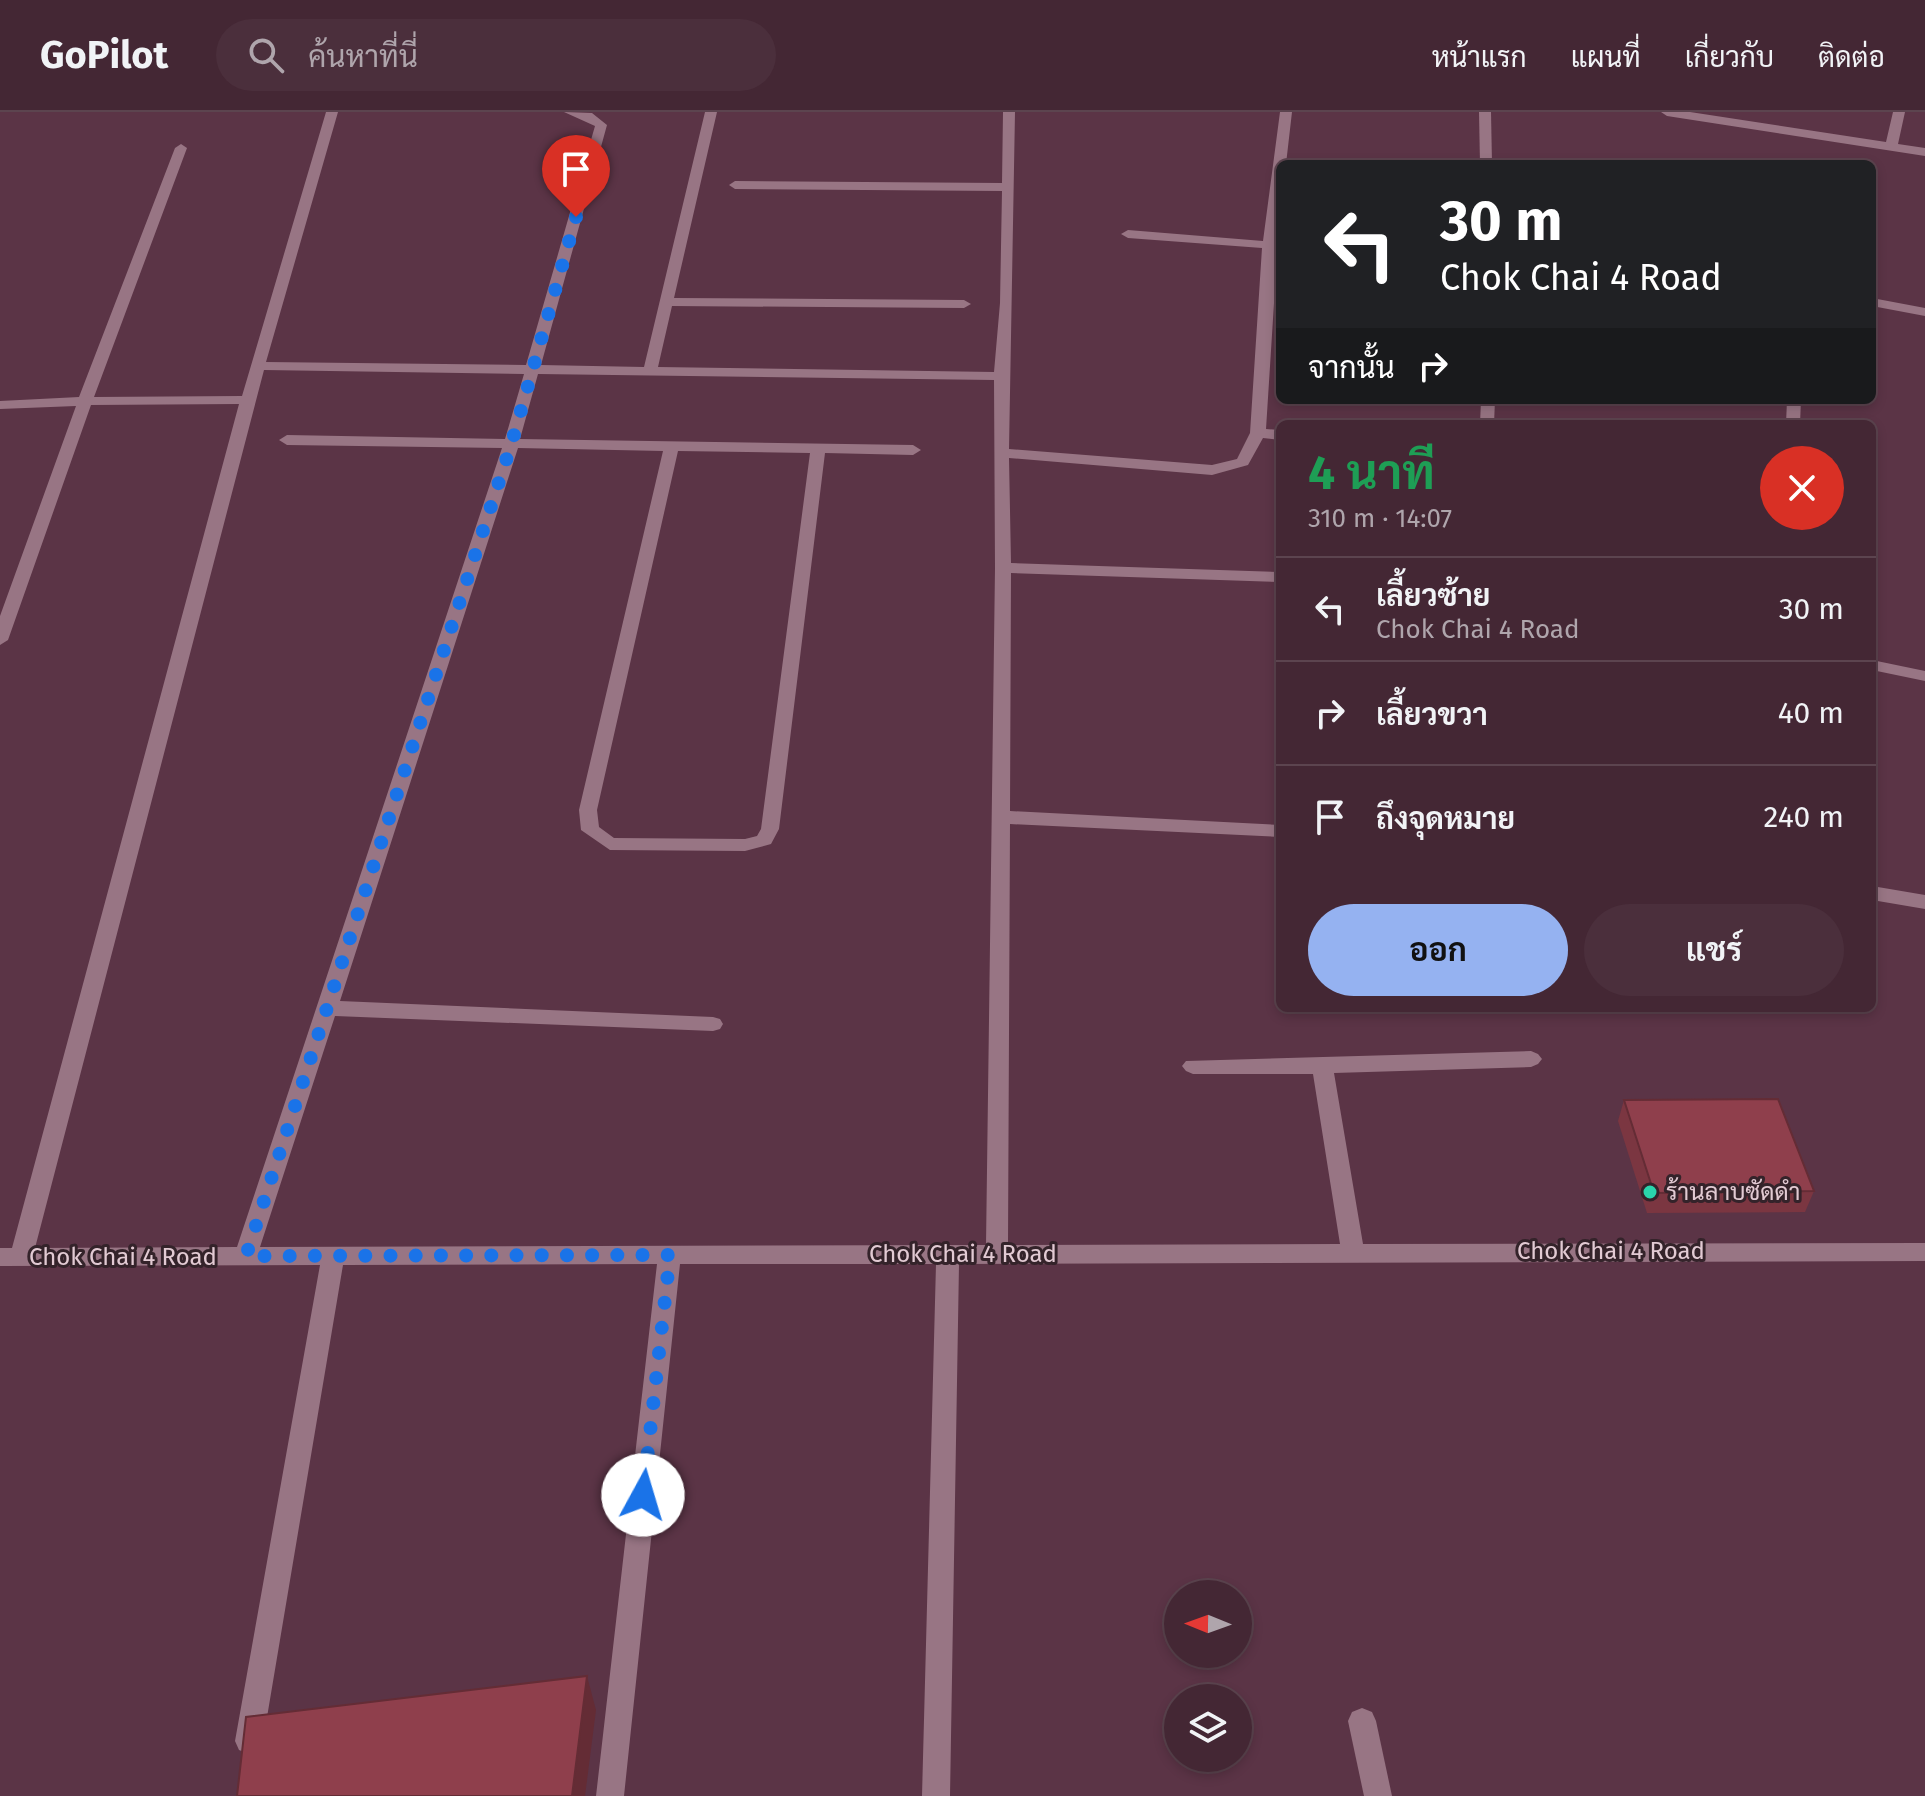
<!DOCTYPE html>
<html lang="th">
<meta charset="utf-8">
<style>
body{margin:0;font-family:"Fira Sans",Sarabun,sans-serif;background:#4b2f3c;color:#f1f3f6;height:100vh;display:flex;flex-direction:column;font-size:30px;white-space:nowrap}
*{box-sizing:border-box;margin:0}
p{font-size:26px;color:#afa5ac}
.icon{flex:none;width:44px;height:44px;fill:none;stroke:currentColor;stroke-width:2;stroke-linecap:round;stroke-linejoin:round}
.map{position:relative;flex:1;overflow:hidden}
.side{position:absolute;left:1276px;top:308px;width:600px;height:592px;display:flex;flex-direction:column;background:#442734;border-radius:12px;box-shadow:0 4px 12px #0003,0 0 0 2px #5c444f}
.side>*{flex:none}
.banner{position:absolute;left:1276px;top:48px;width:600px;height:244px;border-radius:12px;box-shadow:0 4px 12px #0003,0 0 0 2px #5c444f;background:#202124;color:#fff;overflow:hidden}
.needle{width:52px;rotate:271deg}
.buttons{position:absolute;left:1164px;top:1468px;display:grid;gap:16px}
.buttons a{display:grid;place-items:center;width:88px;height:88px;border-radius:50%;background:#442734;box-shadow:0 4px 12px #0003,0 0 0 2px #5c444f;font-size:40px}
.pin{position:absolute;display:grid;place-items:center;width:68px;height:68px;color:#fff;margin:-82px -34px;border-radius:50% 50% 50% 0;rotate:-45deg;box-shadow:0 0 8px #0007}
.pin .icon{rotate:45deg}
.me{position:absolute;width:88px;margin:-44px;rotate:6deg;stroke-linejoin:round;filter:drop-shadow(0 0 6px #0008)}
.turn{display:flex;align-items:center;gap:28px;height:168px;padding:0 32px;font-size:36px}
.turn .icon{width:104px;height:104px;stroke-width:2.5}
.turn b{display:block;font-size:56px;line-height:68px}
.then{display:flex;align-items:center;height:76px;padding:0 32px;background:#0003;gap:16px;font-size:30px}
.round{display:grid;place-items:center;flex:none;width:84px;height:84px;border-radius:42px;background:#4b2f3c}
.head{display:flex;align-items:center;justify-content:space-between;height:136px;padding:0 32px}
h1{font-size:48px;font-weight:700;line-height:60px;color:#1e9e55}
.primary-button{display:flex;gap:16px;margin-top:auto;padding:16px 32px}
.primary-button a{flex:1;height:92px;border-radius:48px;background:#95b2f1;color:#111;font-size:32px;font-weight:700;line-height:92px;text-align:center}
.primary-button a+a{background:#4b2f3c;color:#f1f3f6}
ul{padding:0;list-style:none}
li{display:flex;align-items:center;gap:24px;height:104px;padding:0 32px;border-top:2px solid #5c444f}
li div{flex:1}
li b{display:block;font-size:30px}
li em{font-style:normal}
header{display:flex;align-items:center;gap:48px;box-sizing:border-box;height:112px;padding:0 40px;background:#442734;border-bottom:2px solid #5c444f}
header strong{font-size:38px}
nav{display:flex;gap:44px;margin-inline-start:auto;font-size:28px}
.search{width:560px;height:72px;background:#4b2f3c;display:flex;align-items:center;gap:20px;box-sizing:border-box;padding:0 28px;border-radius:44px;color:#afa5ac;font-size:30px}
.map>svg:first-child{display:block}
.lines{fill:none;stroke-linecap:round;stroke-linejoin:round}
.minor{fill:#987584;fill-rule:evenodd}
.wall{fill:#7b3641}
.shaded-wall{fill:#642c35}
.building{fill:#8f3f4c;stroke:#642c35;stroke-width:2}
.route{stroke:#1a73e8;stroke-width:14;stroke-dasharray:0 25.2}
.poi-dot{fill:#2ad5ac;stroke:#34232a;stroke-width:3}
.labels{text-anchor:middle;stroke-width:6;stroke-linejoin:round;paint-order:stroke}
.poi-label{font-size:24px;fill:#e2cad3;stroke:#34232a;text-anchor:start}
.street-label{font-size:24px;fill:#e2cad3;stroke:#34232a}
</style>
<header>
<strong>GoPilot</strong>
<div class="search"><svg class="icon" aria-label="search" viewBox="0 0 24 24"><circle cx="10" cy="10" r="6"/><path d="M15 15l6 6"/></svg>ค้นหาที่นี่</div>
<nav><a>หน้าแรก</a><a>แผนที่</a><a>เกี่ยวกับ</a><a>ติดต่อ</a></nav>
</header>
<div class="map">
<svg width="1925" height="1684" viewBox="0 0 1925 1684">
<rect width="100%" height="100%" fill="#5b3446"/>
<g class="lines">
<g class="minor">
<path d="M 326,0 L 338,0 L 266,250 L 526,253 L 595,14 L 564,0 L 592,1 L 607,13 L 541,253 L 644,255 L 705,0 L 717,0 L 674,186 L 964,188 L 971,192 L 964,196 L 672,194 L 658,255 L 994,260 L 1000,191 L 1002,79 L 735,77 L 729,73 L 735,69 L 1002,71 L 1003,0 L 1015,0 L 1009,337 L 1212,353 L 1237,347 L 1250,321 L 1262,136 L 1128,126 L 1121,122 L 1128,118 L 1263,129 L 1280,0 L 1292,0 L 1286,52 L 1280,52 L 1280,97 L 1266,317 L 1280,318 L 1280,328 L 1263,326 L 1248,353 L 1212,363 L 1009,346 L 1011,451 L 1280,460 L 1280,470 L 1011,461 L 1010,699 L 1280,713 L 1280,725 L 1010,712 L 1008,1133 L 1340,1132 L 1313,962 L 1193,962 L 1186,959 L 1182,954 L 1186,949 L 1531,939 L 1538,942 L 1542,947 L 1538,952 L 1531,955 L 1334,961 L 1363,1132 L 1925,1131 L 1925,1149 L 959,1152 L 950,1684 L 922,1684 L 936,1152 L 680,1152 L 624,1684 L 596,1684 L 657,1152 L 343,1153 L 263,1629 L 259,1638 L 249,1642 L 239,1638 L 235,1629 L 320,1153 L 0,1154 L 0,1136 L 12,1136 L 239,292 L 91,293 L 8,528 L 0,533 L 0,504 L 76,294 L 0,297 L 0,289 L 79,285 L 175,36 L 181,32 L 187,36 L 94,285 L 242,284 ZM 264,258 L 524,262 L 505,327 L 287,323 L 279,328 L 287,333 L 502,336 L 237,1135 L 35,1136 ZM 538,262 L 994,268 L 995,456 L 986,1133 L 260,1135 L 335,904 L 713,919 L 720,917 L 723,912 L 720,907 L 713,905 L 340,889 L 518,336 L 663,339 L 579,698 L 581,718 L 610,738 L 745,739 L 771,732 L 779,717 L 825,341 L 913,343 L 921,338 L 913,333 L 520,327 ZM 678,339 L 810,341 L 761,717 L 757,724 L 745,727 L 614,726 L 599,715 L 597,698 Z"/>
<path d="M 1479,0 L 1491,0 L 1492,52 L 1480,52 Z"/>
<path d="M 1661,0 L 1690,0 L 1886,30 L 1893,0 L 1905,0 L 1898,32 L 1925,36 L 1925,44 L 1667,4 Z"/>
<path d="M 1872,186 L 1925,196 L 1925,204 L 1872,194 Z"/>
<path d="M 1481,288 L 1495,288 L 1494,312 L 1480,312 Z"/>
<path d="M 1787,288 L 1801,288 L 1800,312 L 1786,312 Z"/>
<path d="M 1872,548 L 1925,559 L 1925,569 L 1872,558 Z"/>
<path d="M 1872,774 L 1925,783 L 1925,797 L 1872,788 Z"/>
<path d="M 1362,1596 L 1372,1600 L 1376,1609 L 1392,1684 L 1364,1684 L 1348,1609 L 1352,1600 Z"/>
</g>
</g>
<path class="wall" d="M 1624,988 L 1814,1079 L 1805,1100 L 1647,1101 L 1618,1009 Z"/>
<path class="shaded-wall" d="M 587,1564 L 596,1598 L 585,1684 L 572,1684 Z"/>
<g class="building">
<path d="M 1778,987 L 1814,1079 L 1654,1081 L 1624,988 Z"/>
<path d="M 587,1564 L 572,1684 L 237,1684 L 246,1605 Z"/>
</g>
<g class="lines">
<path class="route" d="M 576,105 L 512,330 L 246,1144 L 670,1143 L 643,1383"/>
</g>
<circle class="poi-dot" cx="1650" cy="1080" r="8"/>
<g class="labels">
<g class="poi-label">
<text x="1666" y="1088">ร้านลาบซัดดำ</text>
</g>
<g class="street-label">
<text x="1611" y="1147">Chok Chai 4 Road</text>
<text x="963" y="1150">Chok Chai 4 Road</text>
<text x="123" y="1153">Chok Chai 4 Road</text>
</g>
</g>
</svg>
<div class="buttons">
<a><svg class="needle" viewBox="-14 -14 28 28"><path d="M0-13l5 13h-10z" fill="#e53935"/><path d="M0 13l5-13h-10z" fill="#afa5ac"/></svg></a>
<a><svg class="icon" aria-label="layers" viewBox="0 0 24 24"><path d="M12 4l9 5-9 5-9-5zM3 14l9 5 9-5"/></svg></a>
</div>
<div class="pin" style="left:576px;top:105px;background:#d93025"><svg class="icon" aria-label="arrive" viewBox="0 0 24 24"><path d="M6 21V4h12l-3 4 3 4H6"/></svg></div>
<svg class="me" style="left:643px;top:1383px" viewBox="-20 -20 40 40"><circle r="19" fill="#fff"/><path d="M0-13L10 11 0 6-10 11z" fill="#1a73e8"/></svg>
<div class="banner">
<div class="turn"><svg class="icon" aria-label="left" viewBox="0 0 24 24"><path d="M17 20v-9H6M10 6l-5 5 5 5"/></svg><div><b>30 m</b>Chok Chai 4 Road</div></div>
<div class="then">จากนั้น<svg class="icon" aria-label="right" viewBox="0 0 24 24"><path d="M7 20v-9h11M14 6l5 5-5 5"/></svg></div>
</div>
<section class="side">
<div class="head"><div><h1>4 นาที</h1><p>310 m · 14:07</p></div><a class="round" style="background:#d93025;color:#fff"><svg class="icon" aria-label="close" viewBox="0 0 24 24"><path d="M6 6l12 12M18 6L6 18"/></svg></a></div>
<ul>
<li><svg class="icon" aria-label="left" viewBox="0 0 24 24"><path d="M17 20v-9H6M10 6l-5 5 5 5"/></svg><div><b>เลี้ยวซ้าย</b><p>Chok Chai 4 Road</p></div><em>30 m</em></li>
<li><svg class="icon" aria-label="right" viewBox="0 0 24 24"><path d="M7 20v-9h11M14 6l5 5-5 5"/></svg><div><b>เลี้ยวขวา</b></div><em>40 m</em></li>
<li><svg class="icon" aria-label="arrive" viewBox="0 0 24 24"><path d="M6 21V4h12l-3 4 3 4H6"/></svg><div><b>ถึงจุดหมาย</b></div><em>240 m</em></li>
</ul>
<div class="primary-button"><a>ออก</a><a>แชร์</a></div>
</section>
</div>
